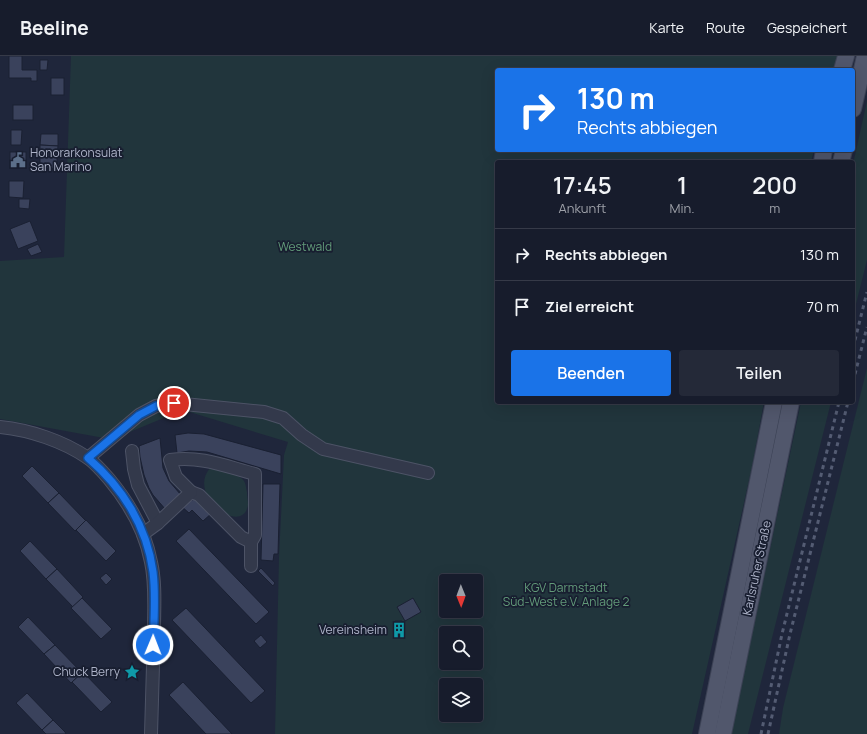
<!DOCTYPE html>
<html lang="de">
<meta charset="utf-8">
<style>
body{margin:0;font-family:Manrope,sans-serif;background:#242938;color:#f1f3f6;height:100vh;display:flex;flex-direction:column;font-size:15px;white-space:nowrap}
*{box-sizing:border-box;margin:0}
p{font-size:13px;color:#9ea1a9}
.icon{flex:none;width:22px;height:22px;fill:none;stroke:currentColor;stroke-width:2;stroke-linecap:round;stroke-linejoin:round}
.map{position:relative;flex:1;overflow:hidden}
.side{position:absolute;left:495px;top:104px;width:360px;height:244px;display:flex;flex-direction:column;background:#171c2c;border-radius:4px;box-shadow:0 4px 16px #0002,0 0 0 1px #363a48}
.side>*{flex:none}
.top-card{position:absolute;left:495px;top:12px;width:360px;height:84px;border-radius:4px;box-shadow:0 4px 16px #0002,0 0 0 1px #363a48;background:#1a73e8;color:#fff;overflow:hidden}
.needle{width:26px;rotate:179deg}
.controls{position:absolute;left:439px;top:518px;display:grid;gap:8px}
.controls a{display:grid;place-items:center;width:44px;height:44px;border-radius:4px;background:#171c2c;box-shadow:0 4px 16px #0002,0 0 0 1px #363a48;font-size:20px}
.pin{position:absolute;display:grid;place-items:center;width:34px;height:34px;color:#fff;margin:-17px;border:2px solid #fff;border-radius:50%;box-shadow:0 1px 4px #0007}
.me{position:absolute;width:44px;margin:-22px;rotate:1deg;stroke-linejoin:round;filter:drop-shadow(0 0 3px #0008)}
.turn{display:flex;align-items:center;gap:14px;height:84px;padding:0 16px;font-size:18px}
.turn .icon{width:52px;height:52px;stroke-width:2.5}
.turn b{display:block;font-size:28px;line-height:34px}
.eta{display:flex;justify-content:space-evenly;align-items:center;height:68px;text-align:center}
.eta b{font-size:24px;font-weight:600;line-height:28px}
.cta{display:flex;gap:8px;margin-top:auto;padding:8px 16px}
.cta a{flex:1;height:46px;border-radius:4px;background:#1a73e8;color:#fff;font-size:16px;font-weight:600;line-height:46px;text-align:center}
.cta a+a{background:#242938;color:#f1f3f6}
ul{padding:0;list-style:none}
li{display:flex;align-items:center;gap:12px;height:52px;padding:0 16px;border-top:1px solid #363a48}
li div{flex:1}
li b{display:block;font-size:15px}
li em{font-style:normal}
header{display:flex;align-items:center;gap:24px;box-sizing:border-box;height:56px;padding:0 20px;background:#171c2c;border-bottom:1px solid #363a48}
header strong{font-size:19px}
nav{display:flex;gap:22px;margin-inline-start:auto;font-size:14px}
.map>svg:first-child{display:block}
.green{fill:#21353c;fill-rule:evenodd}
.building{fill:#3a425c;stroke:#1a2032}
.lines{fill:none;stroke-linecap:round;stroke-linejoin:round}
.minor-casing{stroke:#4d5366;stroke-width:14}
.major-casing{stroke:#3c4255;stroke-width:18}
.minor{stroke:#33394b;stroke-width:12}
.major{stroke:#51576c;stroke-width:16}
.rail{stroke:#545c73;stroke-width:3;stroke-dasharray:4 4;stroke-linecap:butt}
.route-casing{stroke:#114b97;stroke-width:10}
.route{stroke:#1a73e8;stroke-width:7}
.labels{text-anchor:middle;stroke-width:3.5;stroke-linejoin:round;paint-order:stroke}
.poi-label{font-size:12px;fill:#adb3c8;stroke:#181e30;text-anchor:end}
.park-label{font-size:12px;fill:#629b79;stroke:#181e30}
.street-label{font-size:12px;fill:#adb3c8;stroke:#181e30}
</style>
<header>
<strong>Beeline</strong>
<nav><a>Karte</a><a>Route</a><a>Gespeichert</a></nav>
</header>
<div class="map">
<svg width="867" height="678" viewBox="0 0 867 678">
<rect width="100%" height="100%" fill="#1f263b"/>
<g class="green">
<path d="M 71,0 L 837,0 L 834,14 L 497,14 L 497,94 L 814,94 L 811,106 L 497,106 L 497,346 L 764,346 L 752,411 L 692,678 L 275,678 L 279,501 L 284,399 L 288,386 L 183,354 L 125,378 L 104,382 L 0,363 L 0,205 L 64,201 ZM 446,525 L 476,525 L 476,555 L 446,555 ZM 446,577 L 476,577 L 476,607 L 446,607 ZM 446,629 L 476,629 L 476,659 L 446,659 Z"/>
<path d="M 867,45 L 867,204 L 853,260 L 853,108 Z"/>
<path d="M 867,312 L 867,678 L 779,678 L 783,652 Z"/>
<path d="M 801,346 L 831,346 L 748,678 L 731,678 Z"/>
<path d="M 210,412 C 218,414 240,418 244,425 C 246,428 246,433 247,436 C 247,440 248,445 248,449 C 243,481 186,440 210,412 Z"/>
</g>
<g class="building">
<path d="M 9,0 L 22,0 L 22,14 L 37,14 L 37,25 L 31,25 L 31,22 L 9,22 Z"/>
<path d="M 40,4 L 48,4 L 47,14 L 40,14 Z"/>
<rect x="51" y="22" width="13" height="17"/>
<rect x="13" y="49" width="20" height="15"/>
<path d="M 11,74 L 22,74 L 21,89 L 11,89 Z"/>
<path d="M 41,78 L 58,78 L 58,90 L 40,89 Z"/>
<path d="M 40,89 L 58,90 L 57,101 L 40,101 Z"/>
<rect x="10" y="96" width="16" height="16"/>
<path d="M 40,101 L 57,101 L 57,113 L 40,112 Z"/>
<path d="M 9,125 L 24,125 L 23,142 L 9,141 Z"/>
<path d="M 19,143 L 30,143 L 29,153 L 19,152 Z"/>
<path d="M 30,165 L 38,185 L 18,193 L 10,173 Z"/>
<path d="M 38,188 L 42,196 L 31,200 L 27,193 Z"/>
<path d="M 188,377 L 204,378 L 281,399 L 281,418 L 207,396 L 189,395 L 177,397 L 175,379 Z"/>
<path d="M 160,382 L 163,412 L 169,425 L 181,439 L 166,454 L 153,439 L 149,432 L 144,419 L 140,401 L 139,390 Z"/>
<path d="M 32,410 L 59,437 L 48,447 L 22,420 Z"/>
<path d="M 263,428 L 280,428 L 278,498 L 274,498 L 273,505 L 261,504 Z"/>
<path d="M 59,437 L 86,465 L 75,475 L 48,447 Z"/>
<path d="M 194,443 L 200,444 L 212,457 L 203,465 L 192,454 L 189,457 L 181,450 Z"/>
<path d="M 86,464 L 116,495 L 106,505 L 76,474 Z"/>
<path d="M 189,473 L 269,556 L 256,568 L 176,485 Z"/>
<path d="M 30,485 L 57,513 L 46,523 L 20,495 Z"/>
<path d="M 261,512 L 275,527 L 273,530 L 258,515 Z"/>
<path d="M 57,513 L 83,541 L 73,551 L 46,523 Z"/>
<path d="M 106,517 L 112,523 L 106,529 L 100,522 Z"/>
<path d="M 82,542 L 112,573 L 101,583 L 71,552 Z"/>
<path d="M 413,542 L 421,556 L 405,565 L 397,551 Z"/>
<path d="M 186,552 L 265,635 L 251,647 L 172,564 Z"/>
<path d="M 28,561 L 55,589 L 44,598 L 18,571 Z"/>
<path d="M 395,565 L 402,565 L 402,579 L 397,579 L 397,569 L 395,569 Z"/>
<path d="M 261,579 L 267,586 L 260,592 L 254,585 Z"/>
<path d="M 55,589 L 82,617 L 71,627 L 44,598 Z"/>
<path d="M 83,616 L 112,646 L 101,656 L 72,626 Z"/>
<path d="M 183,626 L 232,678 L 206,678 L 169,639 Z"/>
<path d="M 27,637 L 53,664 L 42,674 L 16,647 Z"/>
<path d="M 53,664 L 65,676 L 66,678 L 46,678 L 42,674 Z"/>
</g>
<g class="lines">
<g class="minor-casing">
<g id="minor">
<path d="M 0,371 C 30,374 63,385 88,402 C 96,408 103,416 109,423 C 130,448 145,474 151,506 C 156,528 154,552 154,575 C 153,609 152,644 151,678"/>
<path d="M 132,395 L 134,413 L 138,429 L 158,467"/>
<path d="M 88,402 L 139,359 L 156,350 L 174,347 L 264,356 L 283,362 L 302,379 L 323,393 L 428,417"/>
<path d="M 191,436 L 199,439 L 241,481 L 251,486"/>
<path d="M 143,478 L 158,467 L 191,436 L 176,421 L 170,404 C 203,400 224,410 255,418 L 255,479 L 251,486 L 251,510"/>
</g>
</g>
<g class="major-casing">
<g id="major">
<path d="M 842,14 L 846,0"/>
<path d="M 853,53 L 865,0"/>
<path d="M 822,106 L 824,94"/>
<path d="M 841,106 L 844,94"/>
<path d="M 707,678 L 774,346"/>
<path d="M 723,678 L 791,346"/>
</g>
</g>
<use href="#minor" class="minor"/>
<use href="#major" class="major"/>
<g class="rail">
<path d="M 853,292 L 867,236"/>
<path d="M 853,326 L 867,271"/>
<path d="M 761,678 L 782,578 L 839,346"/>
<path d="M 768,678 L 790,578 L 848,346"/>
</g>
</g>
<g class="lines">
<g class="route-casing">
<path id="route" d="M 153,589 C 154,565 156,540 153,516 C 147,470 122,431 88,402 L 139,359 L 156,350 L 174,347"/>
</g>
<use href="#route" class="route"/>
</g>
<defs>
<g id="civic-bare" transform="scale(1.2)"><path d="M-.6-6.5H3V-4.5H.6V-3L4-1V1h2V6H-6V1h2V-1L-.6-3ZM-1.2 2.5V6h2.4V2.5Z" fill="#5c6f8a" stroke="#181e30" stroke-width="2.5" paint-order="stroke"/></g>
<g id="building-bare" transform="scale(1.2)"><path d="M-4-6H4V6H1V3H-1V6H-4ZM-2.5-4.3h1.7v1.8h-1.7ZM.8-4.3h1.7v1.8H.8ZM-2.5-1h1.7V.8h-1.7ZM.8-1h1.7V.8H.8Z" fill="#0f9aa8" stroke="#181e30" stroke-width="2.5" paint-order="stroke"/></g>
<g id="sight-bare" transform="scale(1.2)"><path d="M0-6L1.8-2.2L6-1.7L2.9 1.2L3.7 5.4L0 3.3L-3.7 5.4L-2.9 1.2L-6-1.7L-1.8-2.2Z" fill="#0f9aa8" stroke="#181e30" stroke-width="2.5" paint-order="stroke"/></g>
</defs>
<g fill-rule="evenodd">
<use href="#civic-bare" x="18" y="104"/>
<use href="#building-bare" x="399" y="574"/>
<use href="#sight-bare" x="132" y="616"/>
</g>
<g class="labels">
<g class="poi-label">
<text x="30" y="101" text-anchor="start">Honorarkonsulat<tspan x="30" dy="14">San Marino</tspan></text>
<text x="387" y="578">Vereinsheim</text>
<text x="120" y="620">Chuck Berry</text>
</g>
<g class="park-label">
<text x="305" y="195">Westwald</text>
<text x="566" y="536">KGV Darmstadt<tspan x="566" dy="14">Süd-West e.V. Anlage 2</tspan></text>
</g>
<g class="street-label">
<text transform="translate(757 512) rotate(-78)" y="4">Karlsruher Straße</text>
</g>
</g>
</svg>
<div class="controls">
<a><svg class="needle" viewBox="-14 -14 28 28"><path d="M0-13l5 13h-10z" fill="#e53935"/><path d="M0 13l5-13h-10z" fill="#9ea1a9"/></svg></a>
<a><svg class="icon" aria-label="search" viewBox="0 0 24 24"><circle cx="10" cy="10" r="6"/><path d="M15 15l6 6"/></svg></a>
<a><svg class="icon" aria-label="layers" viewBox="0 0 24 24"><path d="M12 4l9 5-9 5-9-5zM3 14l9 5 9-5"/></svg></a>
</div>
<div class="pin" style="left:174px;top:347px;background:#d93025"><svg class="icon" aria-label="arrive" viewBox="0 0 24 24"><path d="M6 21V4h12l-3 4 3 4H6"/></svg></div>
<svg class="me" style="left:153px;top:589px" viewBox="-20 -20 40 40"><circle r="17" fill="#1a73e8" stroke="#fff" stroke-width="3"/><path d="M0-11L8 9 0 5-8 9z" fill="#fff"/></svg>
<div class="top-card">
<div class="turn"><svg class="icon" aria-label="right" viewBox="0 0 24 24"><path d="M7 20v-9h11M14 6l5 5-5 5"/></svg><div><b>130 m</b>Rechts abbiegen</div></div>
</div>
<section class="side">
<div class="eta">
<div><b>17:45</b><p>Ankunft</p></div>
<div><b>1</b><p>Min.</p></div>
<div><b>200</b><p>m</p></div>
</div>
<ul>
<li><svg class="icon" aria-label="right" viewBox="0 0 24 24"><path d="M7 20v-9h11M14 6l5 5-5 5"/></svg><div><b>Rechts abbiegen</b></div><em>130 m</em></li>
<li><svg class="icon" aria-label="arrive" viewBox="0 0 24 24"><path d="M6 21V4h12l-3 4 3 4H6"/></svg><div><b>Ziel erreicht</b></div><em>70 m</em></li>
</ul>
<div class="cta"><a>Beenden</a><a>Teilen</a></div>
</section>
</div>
